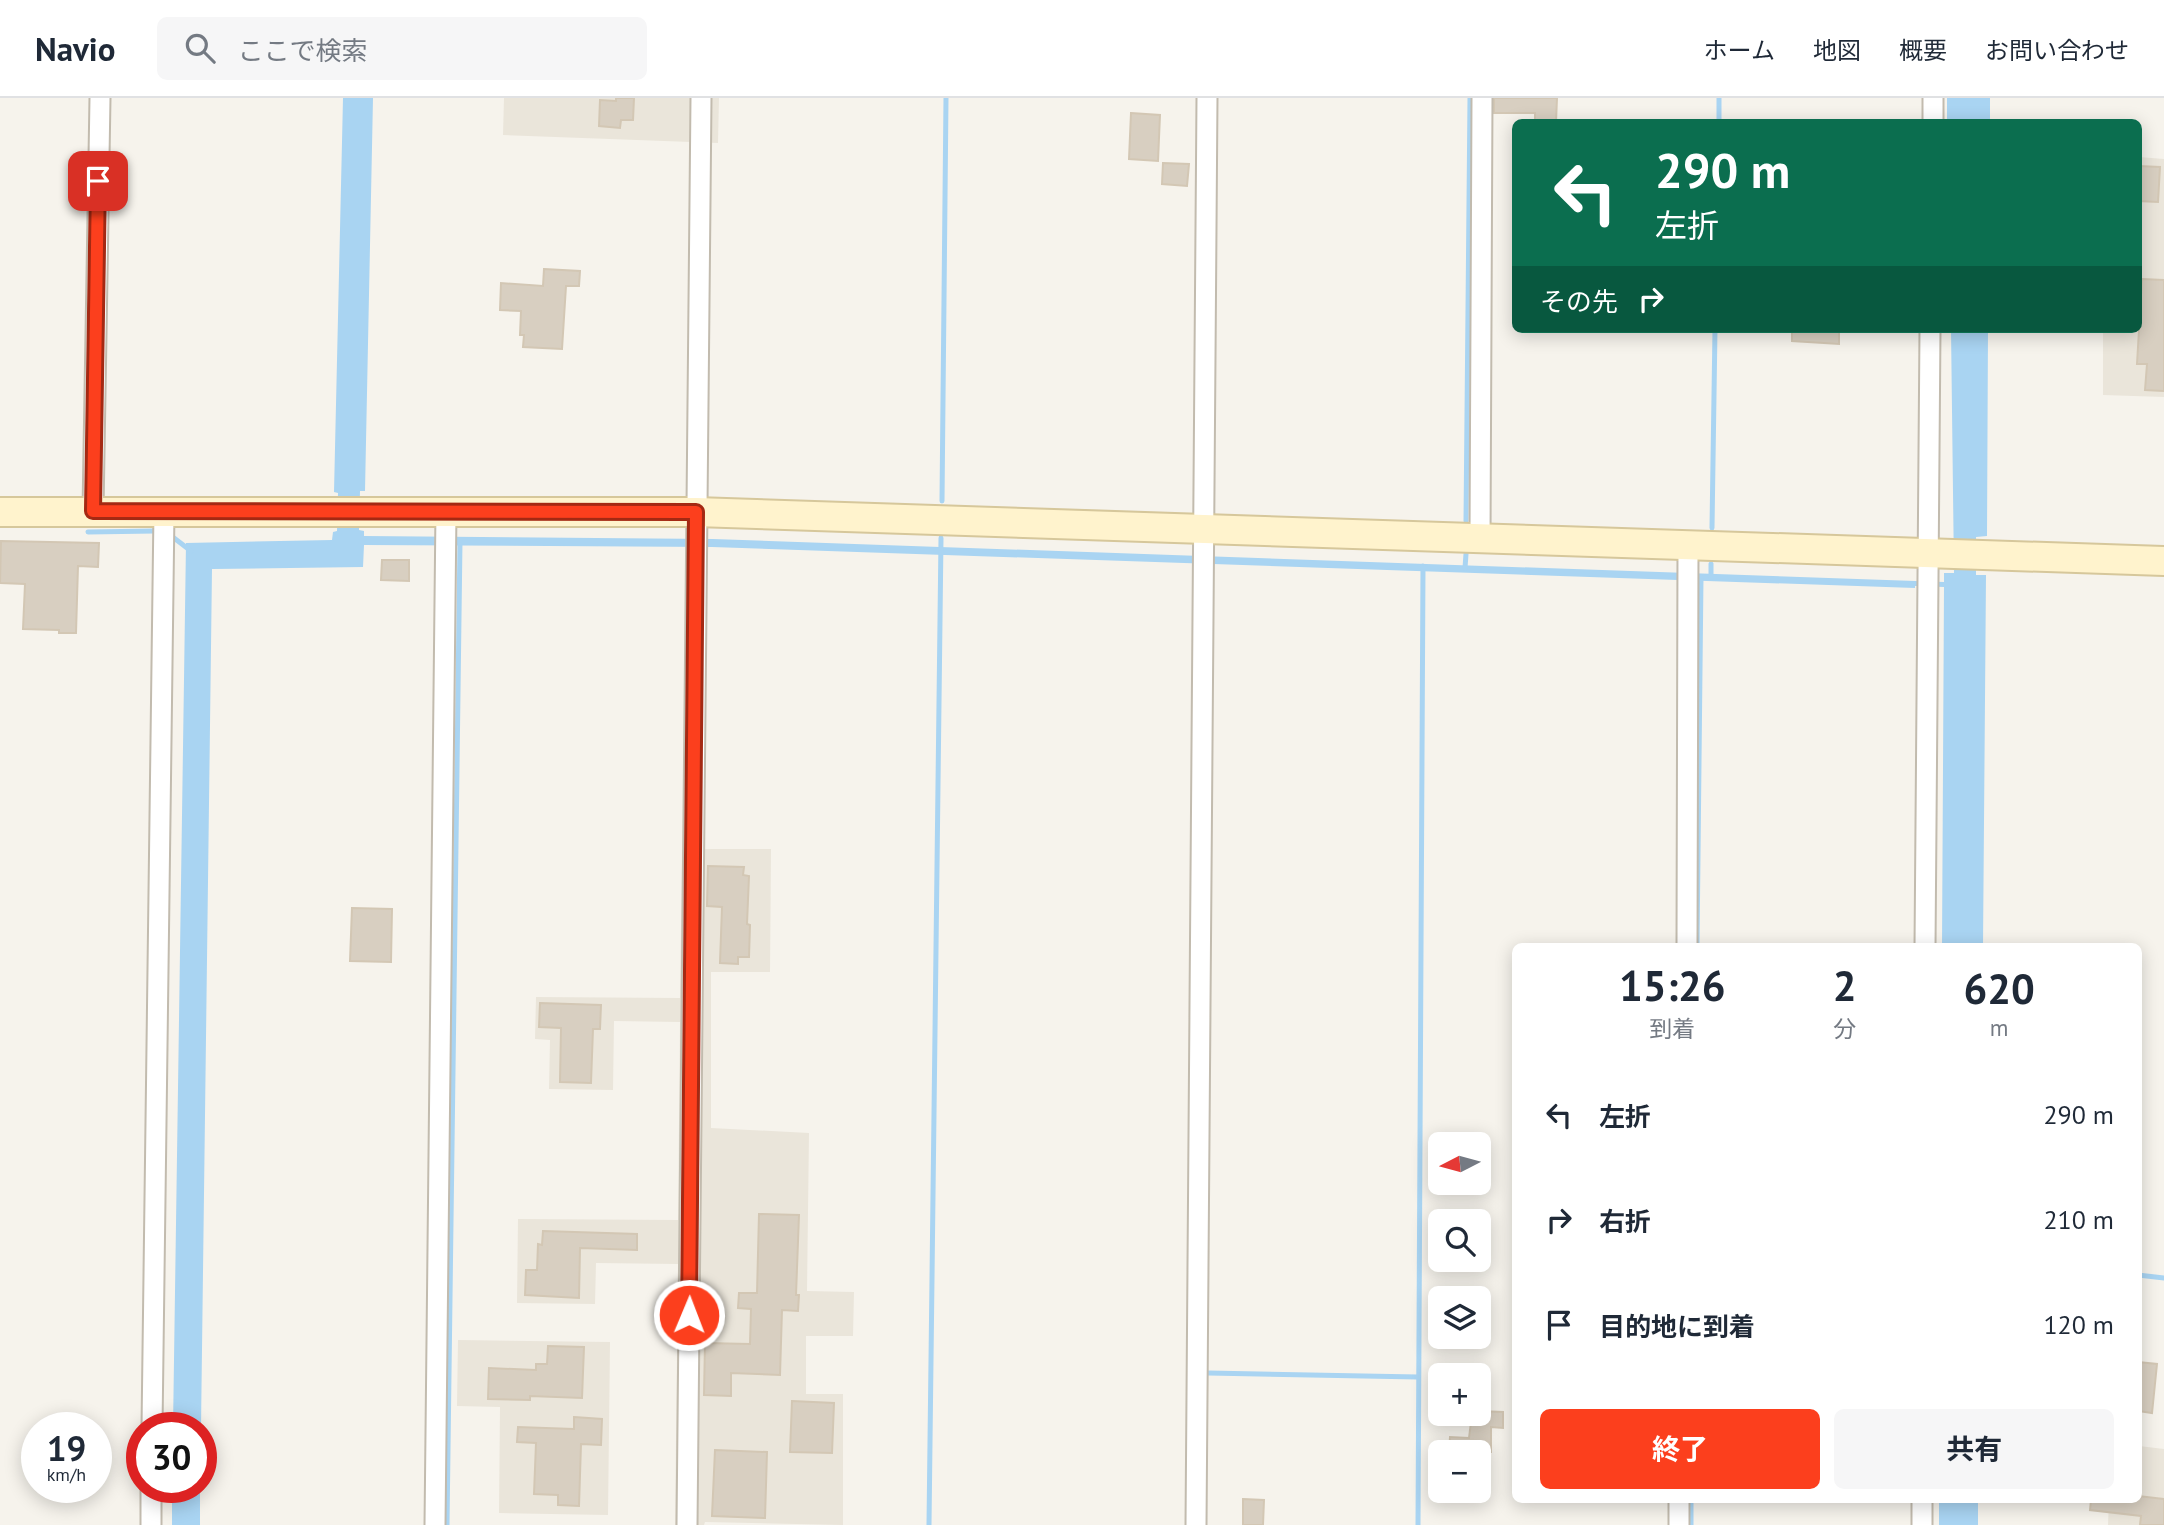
<!DOCTYPE html>
<html lang="ja">
<meta charset="utf-8">
<style>
body{margin:0;font-family:"PT Sans","Noto Sans JP",sans-serif;background:#f6f6f7;color:#1f2937;height:100vh;display:flex;flex-direction:column;font-size:26px;white-space:nowrap}
*{box-sizing:border-box;margin:0}
p{font-size:23px;color:#747a83}
.icon{flex:none;width:38px;height:38px;fill:none;stroke:currentColor;stroke-width:2;stroke-linecap:round;stroke-linejoin:round}
.map{position:relative;flex:1;overflow:hidden}
.sheet{position:absolute;left:1512px;top:845px;width:630px;height:560px;display:flex;flex-direction:column;background:#fff;border-radius:10px;box-shadow:0 4px 18px #0003}
.sheet>*{flex:none}
.hud{position:absolute;left:1512px;top:21px;width:630px;height:214px;border-radius:10px;box-shadow:0 4px 18px #0003;background:#0b6e4f;color:#fff;overflow:hidden}
.needle{width:46px;rotate:264deg}
.fabs{position:absolute;left:1428px;top:1034px;display:grid;gap:14px}
.fabs a{display:grid;place-items:center;width:63px;height:63px;border-radius:10px;background:#fff;box-shadow:0 4px 18px #0003;font-size:35px}
.speed{position:absolute;left:21px;top:1314px;display:flex;gap:14px;font-size:35px;font-weight:700;text-align:center}
.speed>*{display:grid;place-content:center;width:91px;height:91px;border-radius:50%;background:#fff;box-shadow:0 4px 18px #0003;line-height:1}
.speed small{font-size:18px;font-weight:400}
.speed .limit{border:10px solid #d22;background:#fff;color:#111}
.pin{position:absolute;display:grid;place-items:center;width:60px;height:60px;color:#fff;margin:-30px;border-radius:14px;box-shadow:0 4px 10px #0006}
.me{position:absolute;width:77px;margin:-38px;rotate:1deg;stroke-linejoin:round;filter:drop-shadow(0 0 5px #0008)}
.turn{display:flex;align-items:center;gap:24px;height:147px;padding:0 28px;font-size:32px}
.turn .icon{width:91px;height:91px;stroke-width:2.5}
.turn b{display:block;font-size:49px;line-height:60px}
.then{display:flex;align-items:center;height:66px;padding:0 28px;background:#0003;gap:14px;font-size:26px}
.eta{display:flex;justify-content:space-evenly;align-items:center;height:119px;text-align:center}
.eta b{font-size:42px;font-weight:700;line-height:49px}
.primary-button{display:flex;gap:14px;margin-top:auto;padding:14px 28px}
.primary-button a{flex:1;height:80px;border-radius:10px;background:#fc3f1d;color:#fff;font-size:28px;font-weight:700;line-height:80px;text-align:center}
.primary-button a+a{background:#f6f6f7;color:#1f2937}
ul{padding:0;list-style:none}
li{display:flex;align-items:center;gap:21px;height:105px;padding:0 28px}
li div{flex:1}
li b{display:block;font-size:26px}
li em{font-style:normal}
header{display:flex;align-items:center;gap:42px;box-sizing:border-box;height:98px;padding:0 35px;background:#fff;border-bottom:2px solid #e0e1e3}
header strong{font-size:33px}
nav{display:flex;gap:38px;margin-inline-start:auto;font-size:24px}
.search{width:490px;height:63px;background:#f6f6f7;display:flex;align-items:center;gap:18px;box-sizing:border-box;padding:0 24px;border-radius:10px;color:#747a83;font-size:26px}
.map>svg:first-child{display:block}
.residential{fill:#eae5da}
.water{fill:#a9d4f2}
.lines{fill:none;stroke-linecap:round;stroke-linejoin:round}
.stream{stroke:#a9d4f2;stroke-width:5}
.building{fill:#d8cfc1;stroke:#d3c7b4;stroke-width:2}
.street-casing{stroke:#c2bbae;stroke-width:23}
.secondary-casing{stroke:#d6c79b;stroke-width:32}
.street{stroke:#fff;stroke-width:19}
.secondary{stroke:#fff3cd;stroke-width:28}
.route-casing{stroke:#a42913;stroke-width:18}
.route{stroke:#fc3f1d;stroke-width:12}
</style>
<header>
<strong>Navio</strong>
<div class="search"><svg class="icon" aria-label="search" viewBox="0 0 24 24"><circle cx="10" cy="10" r="6"/><path d="M15 15l6 6"/></svg>ここで検索</div>
<nav><a>ホーム</a><a>地図</a><a>概要</a><a>お問い合わせ</a></nav>
</header>
<div class="map">
<svg width="2164" height="1427" viewBox="0 0 2164 1427">
<rect width="100%" height="100%" fill="#f6f3ec"/>
<g class="residential">
<path d="M 504,0 L 719,0 L 718,45 L 503,37 Z"/>
<path d="M 2139,59 L 2164,61 L 2164,299 L 2103,297 L 2103,231 L 2138,231 Z"/>
<path d="M 712,751 L 771,751 L 770,874 L 711,874 L 711,1030 L 809,1035 L 807,1193 L 854,1194 L 853,1238 L 806,1238 L 806,1296 L 843,1296 L 843,1427 L 705,1424 L 704,1427 L 675,1427 L 678,1166 L 596,1165 L 595,1206 L 517,1205 L 518,1121 L 678,1122 L 680,924 L 614,923 L 613,992 L 549,991 L 550,942 L 535,941 L 536,899 L 680,900 L 682,752 Z"/>
<path d="M 458,1242 L 610,1244 L 608,1417 L 499,1415 L 500,1309 L 457,1308 Z"/>
<path d="M 2139,1348 L 2164,1351 L 2164,1427 L 2108,1427 L 2109,1402 L 2138,1402 Z"/>
</g>
<g class="water">
<path d="M 343,0 L 373,0 L 365,393 L 360,393 L 359,432 L 364,433 L 364,438 L 713,441 L 1944,484 L 1944,475 L 1954,475 L 1951,231 L 1988,231 L 1987,438 L 1976,439 L 1976,477 L 1986,477 L 1983,849 L 1942,849 L 1944,489 L 1915,488 L 1915,490 L 712,449 L 364,447 L 363,469 L 212,471 L 201,1330 L 173,1330 L 186,445 L 332,442 L 333,434 L 337,433 L 338,395 L 334,394 Z"/>
<rect x="1947" y="0" width="43" height="24"/>
<rect x="172" y="1390" width="28" height="37"/>
<rect x="1939" y="1402" width="39" height="25"/>
</g>
<g class="lines">
<g class="stream">
<path d="M 1719,24 L 1719,0"/>
<path d="M 942,403 L 946,0"/>
<path d="M 1466,423 L 1470,0"/>
<path d="M 1712,430 L 1715,231"/>
<path d="M 88,434 L 155,433"/>
<path d="M 174,440 L 191,453"/>
<path d="M 1465,470 L 1466,456"/>
<path d="M 1711,479 L 1711,466"/>
<path d="M 1697,849 L 1701,479"/>
<path d="M 2138,1177 L 2164,1180"/>
<path d="M 1208,1275 L 1418,1279"/>
<path d="M 447,1427 L 460,443"/>
<path d="M 929,1427 L 941,440"/>
<path d="M 1418,1427 L 1423,468"/>
<path d="M 1691,1427 L 1691,1402"/>
</g>
</g>
<g class="building">
<path d="M 616,0 L 634,0 L 633,22 L 621,22 L 620,30 L 599,28 L 600,2 L 616,3 Z"/>
<path d="M 1494,0 L 1557,0 L 1556,24 L 1535,24 L 1535,15 L 1494,15 Z"/>
<path d="M 1131,15 L 1160,17 L 1158,63 L 1129,61 Z"/>
<path d="M 1163,65 L 1189,66 L 1187,88 L 1162,86 Z"/>
<path d="M 2138,68 L 2160,69 L 2158,104 L 2138,103 Z"/>
<path d="M 544,171 L 580,173 L 579,188 L 566,188 L 562,251 L 523,249 L 524,237 L 520,237 L 521,213 L 500,212 L 501,185 L 543,188 Z"/>
<path d="M 2142,181 L 2164,182 L 2164,293 L 2145,292 L 2147,266 L 2137,266 Z"/>
<path d="M 1792,231 L 1839,231 L 1839,246 L 1792,243 Z"/>
<path d="M 1,443 L 99,445 L 98,469 L 78,468 L 76,535 L 59,535 L 59,532 L 23,531 L 25,486 L 0,485 Z"/>
<path d="M 382,462 L 409,462 L 409,483 L 381,482 Z"/>
<path d="M 708,768 L 744,769 L 743,777 L 749,778 L 747,826 L 750,827 L 749,859 L 738,859 L 738,866 L 720,865 L 722,809 L 707,808 Z"/>
<path d="M 352,810 L 392,811 L 391,864 L 350,863 Z"/>
<path d="M 540,905 L 601,907 L 600,931 L 593,931 L 591,985 L 560,984 L 561,930 L 539,929 Z"/>
<path d="M 759,1116 L 799,1117 L 796,1197 L 799,1197 L 798,1213 L 782,1212 L 780,1277 L 731,1275 L 731,1298 L 704,1297 L 705,1245 L 750,1246 L 751,1211 L 738,1210 L 739,1195 L 757,1195 Z"/>
<path d="M 543,1133 L 637,1136 L 637,1152 L 580,1150 L 579,1200 L 525,1197 L 526,1172 L 537,1172 L 538,1146 L 542,1147 Z"/>
<path d="M 548,1248 L 584,1249 L 582,1300 L 530,1298 L 530,1302 L 488,1301 L 489,1270 L 536,1272 L 536,1266 L 547,1266 Z"/>
<path d="M 2138,1264 L 2157,1266 L 2152,1315 L 2138,1313 Z"/>
<path d="M 792,1303 L 834,1305 L 832,1355 L 790,1354 Z"/>
<path d="M 1479,1313 L 1503,1314 L 1503,1330 L 1491,1329 L 1491,1354 L 1449,1354 L 1450,1339 L 1469,1340 L 1472,1316 L 1479,1316 Z"/>
<path d="M 574,1319 L 602,1321 L 601,1347 L 581,1346 L 579,1408 L 558,1407 L 558,1397 L 534,1396 L 536,1345 L 517,1344 L 518,1329 L 574,1331 Z"/>
<path d="M 715,1352 L 767,1354 L 765,1420 L 712,1418 Z"/>
<path d="M 2138,1398 L 2164,1401 L 2164,1427 L 2140,1427 L 2141,1418 L 2090,1412 L 2091,1402 L 2138,1402 Z"/>
<path d="M 1243,1401 L 1264,1402 L 1263,1427 L 1243,1427 Z"/>
</g>
<g class="lines">
<g class="street-casing">
<g id="street">
<path d="M 1933,24 L 1933,0"/>
<path d="M 93,413 L 100,0"/>
<path d="M 1480,441 L 1482,0"/>
<path d="M 1687,849 L 1688,448"/>
<path d="M 1925,849 L 1930,231"/>
<path d="M 152,1330 L 164,413"/>
<path d="M 151,1427 L 151,1390"/>
<path d="M 435,1427 L 446,412"/>
<path d="M 687,1427 L 701,0"/>
<path d="M 1196,1427 L 1207,0"/>
<path d="M 1679,1427 L 1679,1402"/>
<path d="M 1922,1427 L 1922,1402"/>
</g>
</g>
<g class="secondary-casing">
<path id="secondary" d="M 0,414 L 696,414 L 2164,463"/>
</g>
<use href="#street" class="street"/>
<use href="#secondary" class="secondary"/>
</g>
<g class="lines">
<g class="route-casing">
<path id="route" d="M 98,83 L 93,413 L 696,414 L 689,1217"/>
</g>
<use href="#route" class="route"/>
</g>
</svg>
<div class="fabs">
<a><svg class="needle" viewBox="-14 -14 28 28"><path d="M0-13l5 13h-10z" fill="#e53935"/><path d="M0 13l5-13h-10z" fill="#747a83"/></svg></a>
<a><svg class="icon" aria-label="search" viewBox="0 0 24 24"><circle cx="10" cy="10" r="6"/><path d="M15 15l6 6"/></svg></a>
<a><svg class="icon" aria-label="layers" viewBox="0 0 24 24"><path d="M12 4l9 5-9 5-9-5zM3 14l9 5 9-5"/></svg></a>
<a>+</a>
<a>−</a>
</div>
<div class="speed"><div>19<small>km/h</small></div><div class="limit">30</div></div>
<div class="pin" style="left:98px;top:83px;background:#d93025"><svg class="icon" aria-label="arrive" viewBox="0 0 24 24"><path d="M6 21V4h12l-3 4 3 4H6"/></svg></div>
<svg class="me" style="left:689px;top:1217px" viewBox="-20 -20 40 40"><circle r="17" fill="#fc3f1d" stroke="#fff" stroke-width="3"/><path d="M0-11L8 9 0 5-8 9z" fill="#fff"/></svg>
<div class="hud">
<div class="turn"><svg class="icon" aria-label="left" viewBox="0 0 24 24"><path d="M17 20v-9H6M10 6l-5 5 5 5"/></svg><div><b>290 m</b>左折</div></div>
<div class="then">その先<svg class="icon" aria-label="right" viewBox="0 0 24 24"><path d="M7 20v-9h11M14 6l5 5-5 5"/></svg></div>
</div>
<section class="sheet">
<div class="eta">
<div><b>15:26</b><p>到着</p></div>
<div><b>2</b><p>分</p></div>
<div><b>620</b><p>m</p></div>
</div>
<ul>
<li><svg class="icon" aria-label="left" viewBox="0 0 24 24"><path d="M17 20v-9H6M10 6l-5 5 5 5"/></svg><div><b>左折</b></div><em>290 m</em></li>
<li><svg class="icon" aria-label="right" viewBox="0 0 24 24"><path d="M7 20v-9h11M14 6l5 5-5 5"/></svg><div><b>右折</b></div><em>210 m</em></li>
<li><svg class="icon" aria-label="arrive" viewBox="0 0 24 24"><path d="M6 21V4h12l-3 4 3 4H6"/></svg><div><b>目的地に到着</b></div><em>120 m</em></li>
</ul>
<div class="primary-button"><a>終了</a><a>共有</a></div>
</section>
</div>
